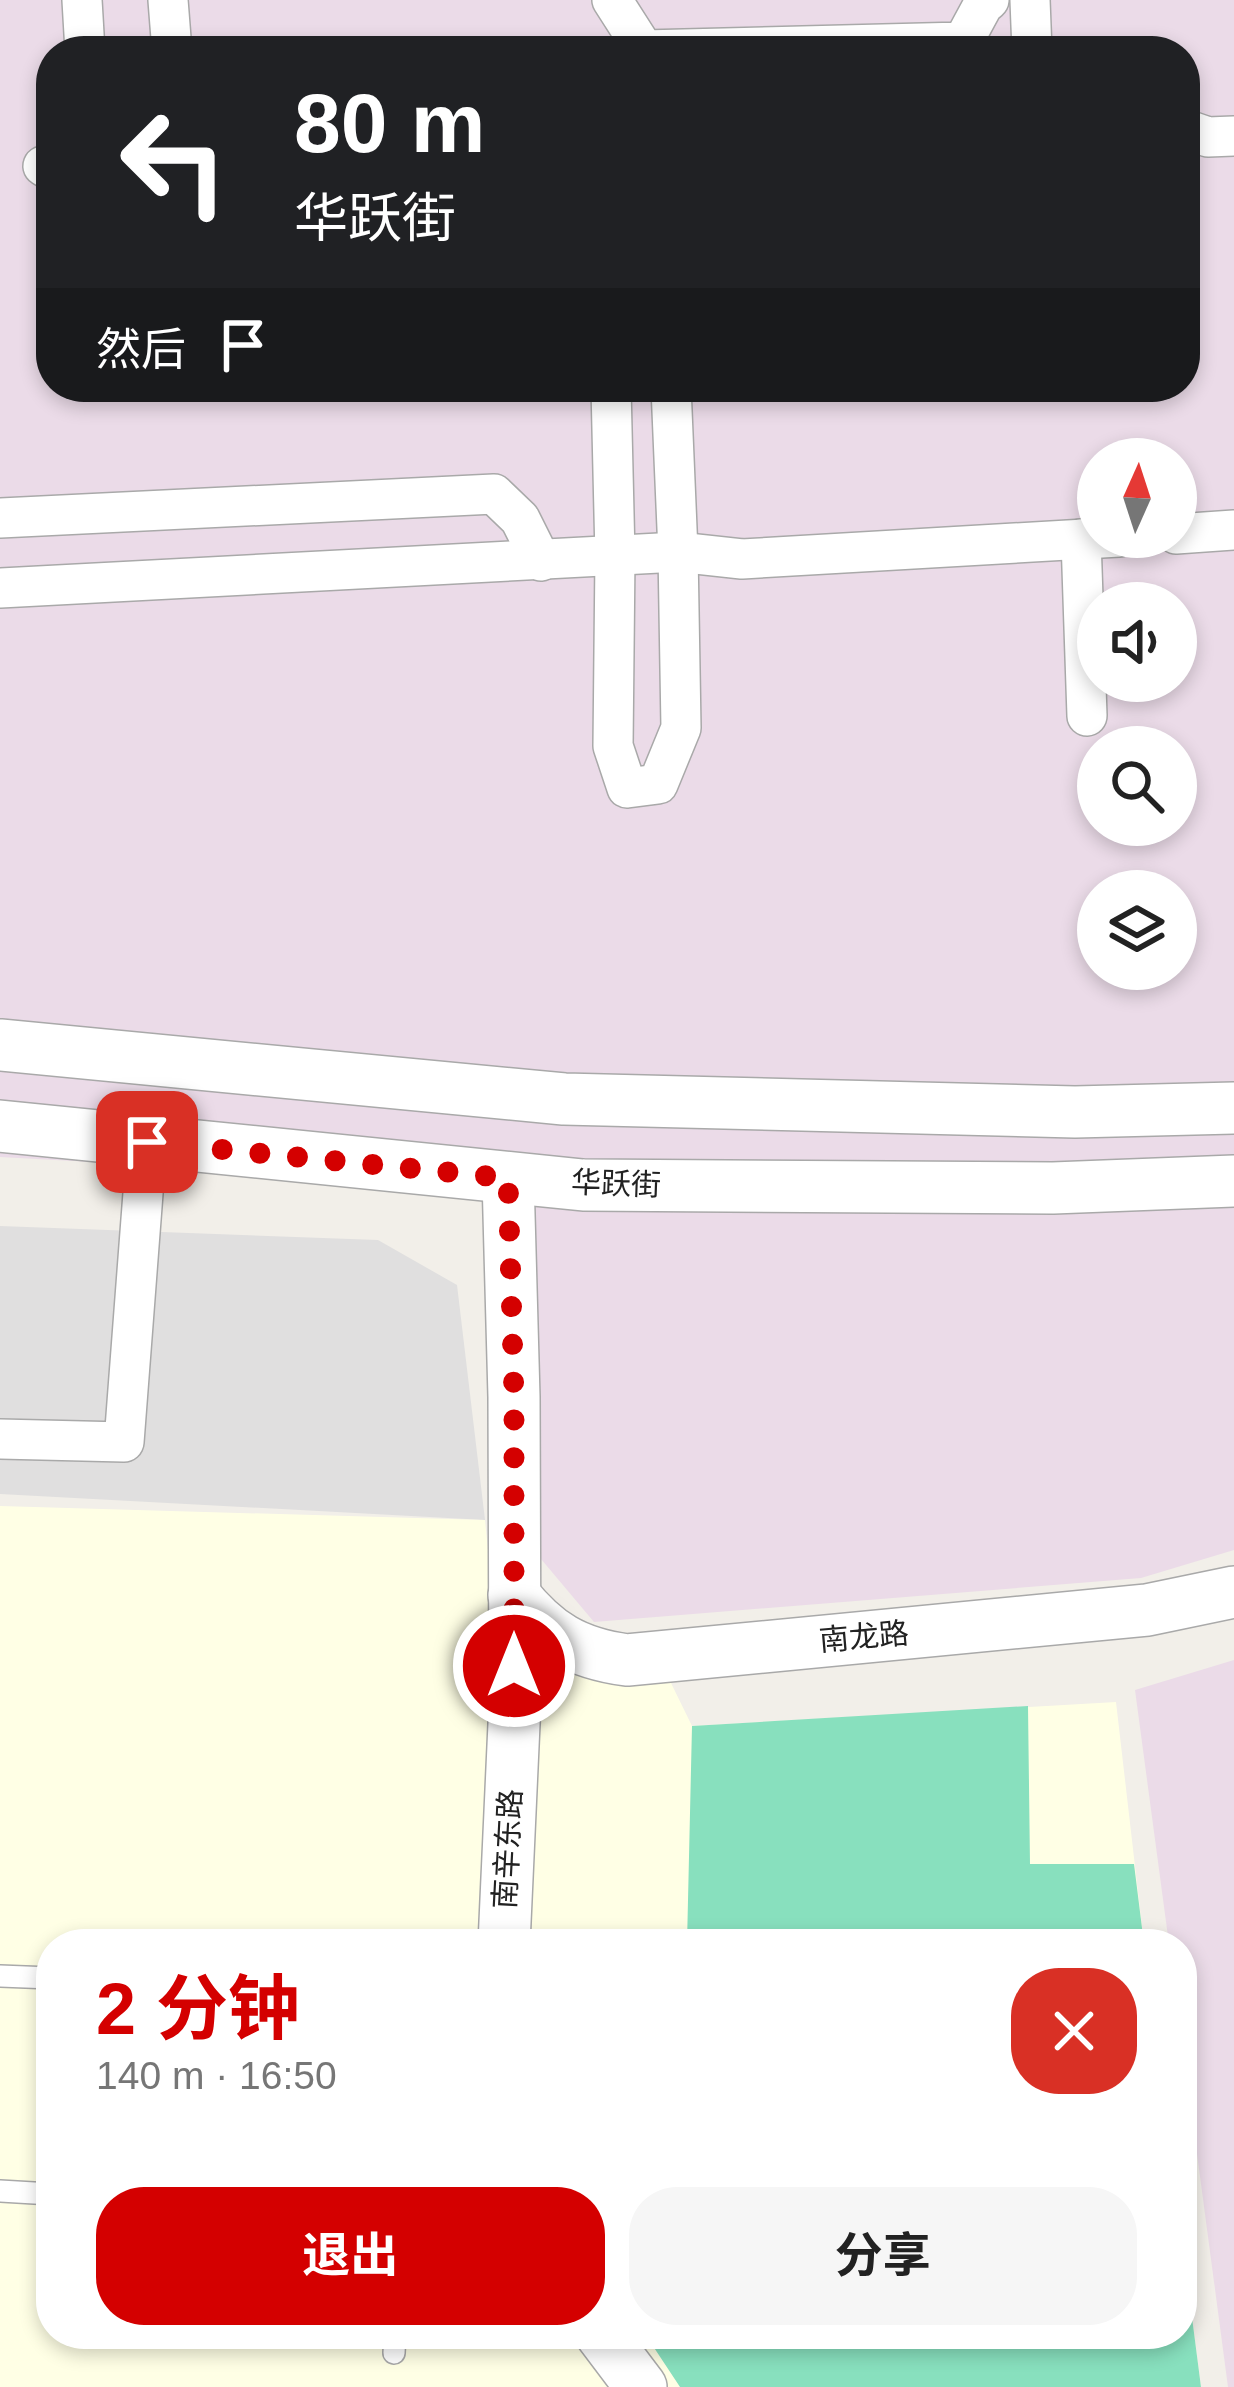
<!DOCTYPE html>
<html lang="zh">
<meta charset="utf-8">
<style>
body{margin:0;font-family:Arial,"Noto Sans SC",sans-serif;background:#f6f6f6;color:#222;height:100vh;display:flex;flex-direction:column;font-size:45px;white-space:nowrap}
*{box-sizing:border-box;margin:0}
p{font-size:39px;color:#767676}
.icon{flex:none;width:66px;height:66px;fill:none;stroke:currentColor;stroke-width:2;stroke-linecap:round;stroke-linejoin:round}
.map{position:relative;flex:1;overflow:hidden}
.sheet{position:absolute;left:36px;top:1929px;width:1161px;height:420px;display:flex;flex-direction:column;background:#fff;border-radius:48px;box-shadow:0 6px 18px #0003}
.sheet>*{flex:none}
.banner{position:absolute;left:36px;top:36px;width:1164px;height:366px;border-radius:48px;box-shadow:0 6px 18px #0003;background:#202124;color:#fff;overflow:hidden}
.needle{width:78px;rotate:3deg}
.controls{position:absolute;left:1077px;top:438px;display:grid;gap:24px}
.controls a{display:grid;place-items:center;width:120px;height:120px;border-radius:50%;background:#fff;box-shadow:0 6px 18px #0003;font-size:60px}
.pin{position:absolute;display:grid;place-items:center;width:102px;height:102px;color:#fff;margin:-51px;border-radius:24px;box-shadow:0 6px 18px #0006}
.me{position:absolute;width:132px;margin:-66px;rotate:0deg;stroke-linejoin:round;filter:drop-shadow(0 0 9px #0008)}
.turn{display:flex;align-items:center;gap:42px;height:252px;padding:0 60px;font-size:54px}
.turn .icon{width:156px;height:156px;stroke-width:2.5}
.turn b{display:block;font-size:84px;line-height:102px}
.then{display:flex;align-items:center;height:114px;padding:0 60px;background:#0003;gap:24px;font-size:45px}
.round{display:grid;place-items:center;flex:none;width:126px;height:126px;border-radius:48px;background:#f6f6f6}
.summary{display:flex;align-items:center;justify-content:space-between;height:204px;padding:0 60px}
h1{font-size:72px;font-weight:700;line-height:90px;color:#d40000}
.button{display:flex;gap:24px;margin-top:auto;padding:24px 60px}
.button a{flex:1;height:138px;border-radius:48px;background:#d40000;color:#fff;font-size:48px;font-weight:700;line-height:138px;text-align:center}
.button a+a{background:#f6f6f6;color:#222}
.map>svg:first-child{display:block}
.residential{fill:#e0dfdf}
.industrial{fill:#ebdbe8;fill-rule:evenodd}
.education{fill:#ffffe5}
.pitch{fill:#88e0be}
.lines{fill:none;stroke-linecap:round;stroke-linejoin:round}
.service-casing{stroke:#a9a9a9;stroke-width:24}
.minor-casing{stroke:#a9a9a9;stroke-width:42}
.tertiary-casing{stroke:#a9a9a9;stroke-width:54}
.service{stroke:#fff;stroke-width:21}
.minor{stroke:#fff;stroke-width:39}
.tertiary{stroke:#fff;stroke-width:51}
.route{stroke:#d40000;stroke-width:21;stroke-dasharray:0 37.8}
.labels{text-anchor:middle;stroke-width:12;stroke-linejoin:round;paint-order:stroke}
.street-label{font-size:30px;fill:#222;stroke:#fff}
</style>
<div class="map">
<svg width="1234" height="2387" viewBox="0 0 1234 2387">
<rect width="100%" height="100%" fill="#f2efe9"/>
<path class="residential" d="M 0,1226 L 378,1240 L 457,1285 L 485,1520 L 0,1494 Z"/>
<g class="industrial">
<path d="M 0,0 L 1234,0 L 1234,1550 L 1141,1578 L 594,1622 L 541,1559 L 527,1196 L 472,1183 L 0,1157 ZM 51,51 L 1185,51 L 1185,387 L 51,387 ZM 1098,459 L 1176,459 L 1176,537 L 1098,537 ZM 1098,603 L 1176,603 L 1176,681 L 1098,681 ZM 1098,747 L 1176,747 L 1176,825 L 1098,825 ZM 1098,891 L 1176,891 L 1176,969 L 1098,969 Z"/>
<path d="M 1234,1660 L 1234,2387 L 1228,2387 L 1182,2041 L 1182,1944 L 1169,1944 L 1135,1690 Z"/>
</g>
<path class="education" d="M 0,1506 L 485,1520 L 490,1570 L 532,1660 L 671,1683 L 692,1726 L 1116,1702 L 1144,1944 L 51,1944 L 51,2334 L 1182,2334 L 1182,2240 L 1201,2387 L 0,2387 Z"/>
<g class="pitch">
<path d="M 1028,1706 L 1030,1864 L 1134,1864 L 1144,1944 L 687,1944 L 692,1726 Z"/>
<path d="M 1182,2240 L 1201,2387 L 680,2387 L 645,2334 L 1182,2334 Z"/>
</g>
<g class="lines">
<g class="service-casing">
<g id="service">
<path d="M 0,1976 L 51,1978"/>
<path d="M 0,2191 L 51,2194"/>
<path d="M 394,2353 L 395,2334"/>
</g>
</g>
<g class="minor-casing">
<g id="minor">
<path d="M 82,0 L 85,51"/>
<path d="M 168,0 L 172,51"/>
<path d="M 612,0 L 644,50 L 963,42 L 983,5 L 989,0"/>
<path d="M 1030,0 L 1032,51"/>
<path d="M 1185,129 L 1208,137 L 1234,136"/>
<path d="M 43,166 L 51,171"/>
<path d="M 611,387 L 615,556 L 613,746 L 627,788 L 658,784 L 681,728 L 678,552 L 671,387"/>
<path d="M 0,518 L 494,494 L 520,519 L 541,561"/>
<path d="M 1176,534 L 1234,530"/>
<path d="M 1081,539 L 1087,716"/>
<path d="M 0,588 L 678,552 L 742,559 L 1119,537"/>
<path d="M 0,1439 L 124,1442 L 147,1141"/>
</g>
</g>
<g class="tertiary-casing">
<g id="tertiary">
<path d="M 0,1045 L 564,1099 L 1075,1112 L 1234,1108"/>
<path d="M 0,1126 L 583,1185 L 1053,1188 L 1234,1181"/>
<path d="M 514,1595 C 546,1635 575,1653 627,1660 L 1147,1610 L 1234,1592"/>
<path d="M 504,1944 L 515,1702 L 514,1397 L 508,1178"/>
<path d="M 601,2334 L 641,2387"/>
</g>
</g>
<use href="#service" class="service"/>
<use href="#minor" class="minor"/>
<use href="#tertiary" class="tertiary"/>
</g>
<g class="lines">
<path class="route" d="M 147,1142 L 508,1178 L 514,1397 L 514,1666"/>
</g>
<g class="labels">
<g class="street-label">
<text transform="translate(616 1184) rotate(2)" y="10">华跃街</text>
<text transform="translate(864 1637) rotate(-5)" y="10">南龙路</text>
<text transform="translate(508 1849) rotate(-87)" y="10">南辛东路</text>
</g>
</g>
</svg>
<div class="controls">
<a><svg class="needle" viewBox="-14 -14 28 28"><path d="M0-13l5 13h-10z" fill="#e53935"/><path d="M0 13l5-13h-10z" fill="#767676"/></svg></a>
<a><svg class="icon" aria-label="sound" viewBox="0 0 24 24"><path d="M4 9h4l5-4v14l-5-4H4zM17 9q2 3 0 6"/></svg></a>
<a><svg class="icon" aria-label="search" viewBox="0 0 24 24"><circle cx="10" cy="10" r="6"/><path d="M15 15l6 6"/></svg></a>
<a><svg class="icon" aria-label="layers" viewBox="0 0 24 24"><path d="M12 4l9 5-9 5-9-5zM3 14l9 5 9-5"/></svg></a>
</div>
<div class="pin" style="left:147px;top:1142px;background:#d93025"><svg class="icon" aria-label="arrive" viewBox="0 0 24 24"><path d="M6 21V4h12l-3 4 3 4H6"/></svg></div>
<svg class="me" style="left:514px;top:1666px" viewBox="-20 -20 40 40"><circle r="17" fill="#d40000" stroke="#fff" stroke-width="3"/><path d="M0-11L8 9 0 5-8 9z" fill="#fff"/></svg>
<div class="banner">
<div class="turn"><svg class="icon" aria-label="left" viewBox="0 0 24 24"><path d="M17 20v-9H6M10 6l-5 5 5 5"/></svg><div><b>80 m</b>华跃街</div></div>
<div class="then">然后<svg class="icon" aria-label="arrive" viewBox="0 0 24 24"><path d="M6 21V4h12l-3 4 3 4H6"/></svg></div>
</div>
<section class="sheet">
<div class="summary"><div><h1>2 分钟</h1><p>140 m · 16:50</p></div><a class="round" style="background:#d93025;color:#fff"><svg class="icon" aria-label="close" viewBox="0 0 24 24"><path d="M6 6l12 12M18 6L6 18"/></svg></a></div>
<div class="button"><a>退出</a><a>分享</a></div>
</section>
</div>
